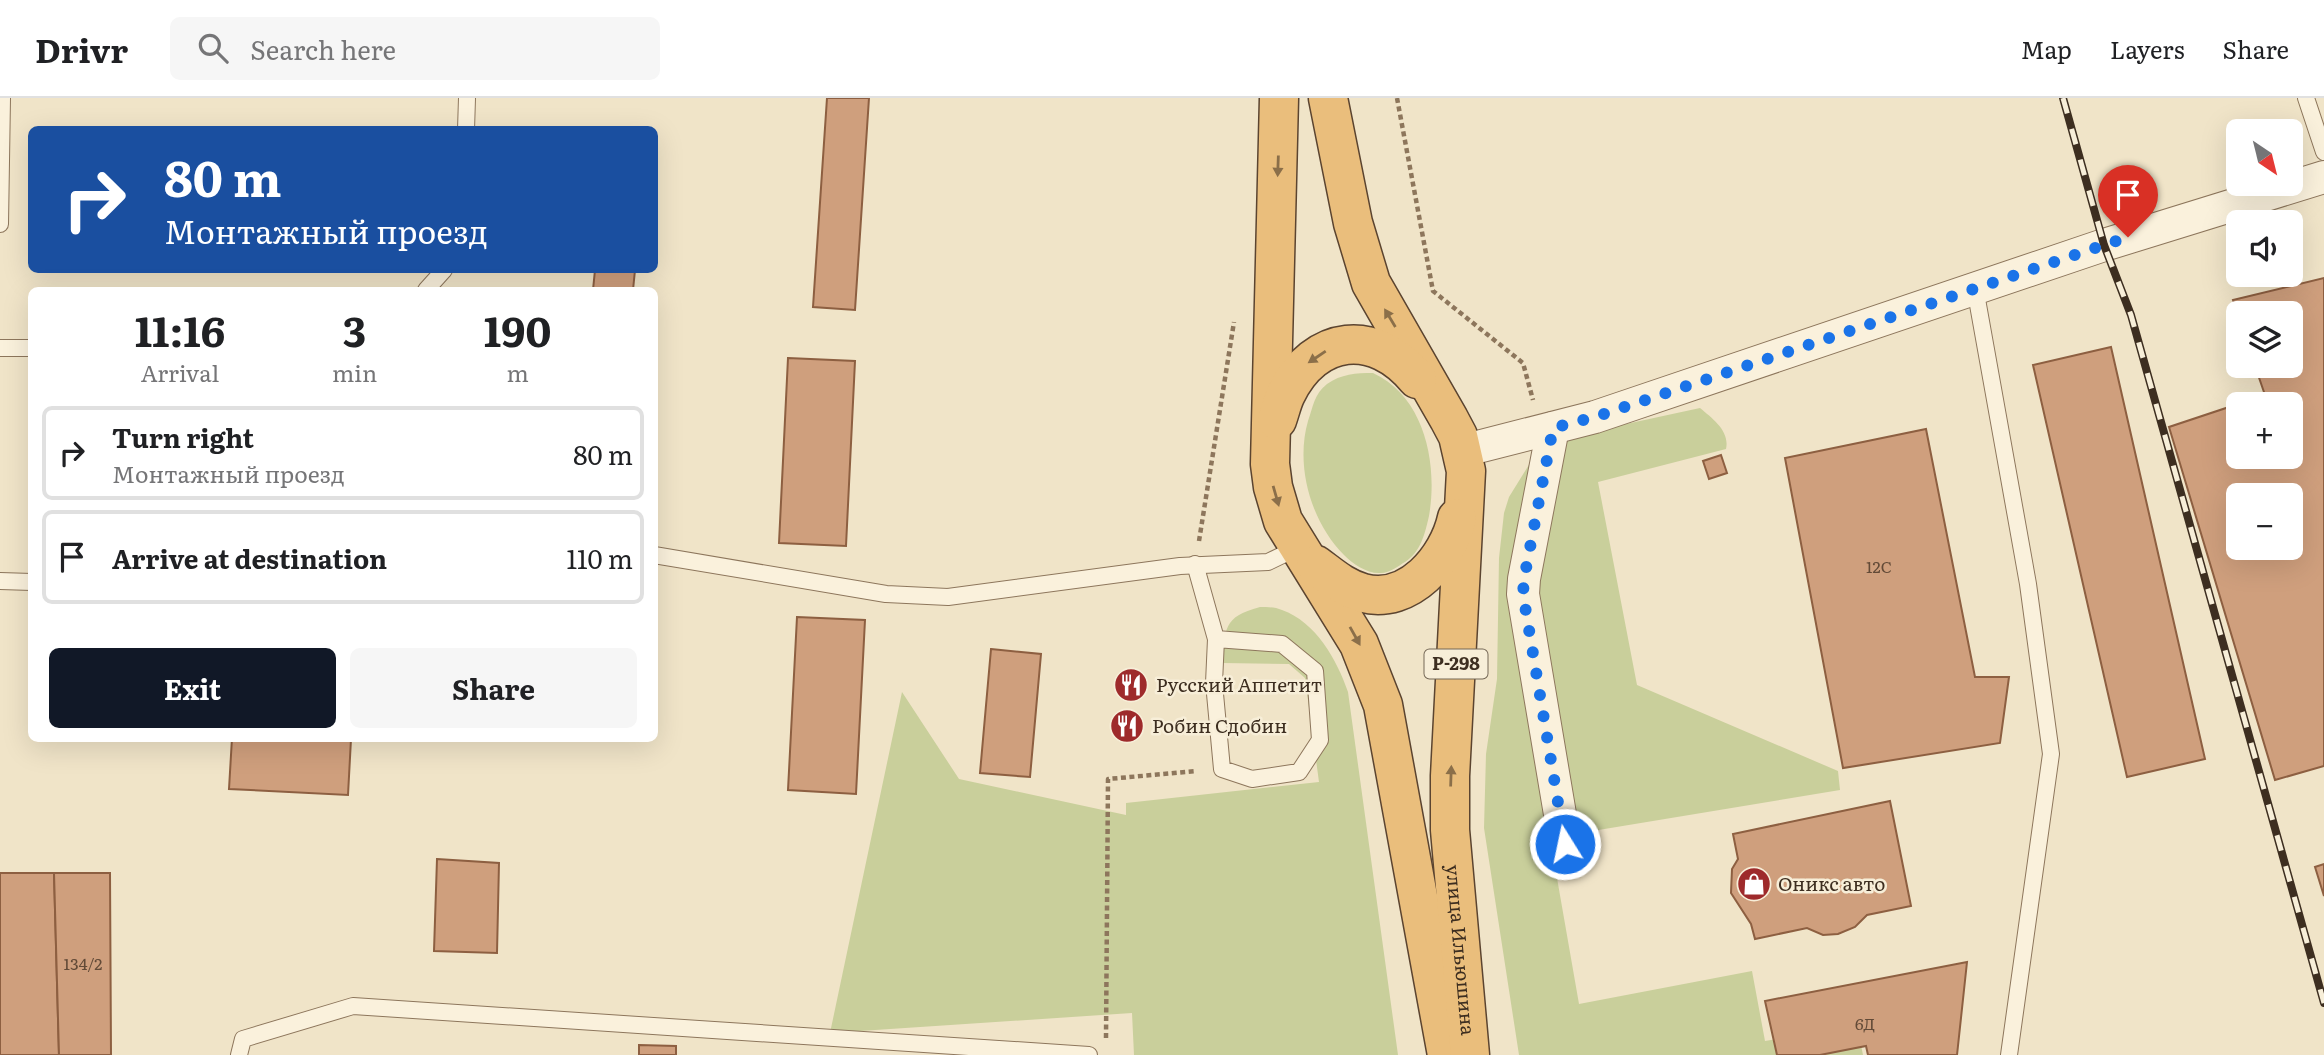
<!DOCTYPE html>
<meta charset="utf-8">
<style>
body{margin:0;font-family:Literata,serif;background:#f6f6f6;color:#202124;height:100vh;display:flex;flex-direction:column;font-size:26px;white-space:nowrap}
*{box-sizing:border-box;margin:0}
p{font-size:23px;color:#757577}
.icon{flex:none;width:38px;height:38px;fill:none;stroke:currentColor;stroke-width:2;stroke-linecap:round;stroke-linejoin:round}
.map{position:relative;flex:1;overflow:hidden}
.panel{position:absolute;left:28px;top:189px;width:630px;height:455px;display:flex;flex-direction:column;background:#fff;border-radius:10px;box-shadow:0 7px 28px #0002}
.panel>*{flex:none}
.top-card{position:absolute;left:28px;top:28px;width:630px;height:147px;border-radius:10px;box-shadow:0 7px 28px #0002;background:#1a4fa0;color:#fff;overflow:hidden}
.needle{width:46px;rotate:145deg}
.fabs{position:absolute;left:2226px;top:21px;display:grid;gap:14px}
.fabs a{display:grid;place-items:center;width:77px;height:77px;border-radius:10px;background:#fff;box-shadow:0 7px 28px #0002;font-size:35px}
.pin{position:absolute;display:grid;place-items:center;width:60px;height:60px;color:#fff;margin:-72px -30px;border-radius:50% 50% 50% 0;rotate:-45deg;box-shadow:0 0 7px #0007}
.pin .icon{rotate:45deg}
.me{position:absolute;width:77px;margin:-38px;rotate:350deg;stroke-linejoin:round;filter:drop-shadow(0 0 5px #0008)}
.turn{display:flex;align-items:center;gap:24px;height:147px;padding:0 21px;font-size:32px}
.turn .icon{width:91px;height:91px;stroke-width:2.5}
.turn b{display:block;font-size:49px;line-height:60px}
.eta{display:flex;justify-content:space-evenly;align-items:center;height:119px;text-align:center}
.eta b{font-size:42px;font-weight:700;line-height:49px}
.primary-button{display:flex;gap:14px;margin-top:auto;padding:14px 21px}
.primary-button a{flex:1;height:80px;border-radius:10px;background:#111827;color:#fff;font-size:28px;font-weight:700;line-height:80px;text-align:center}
.primary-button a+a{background:#f6f6f6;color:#202124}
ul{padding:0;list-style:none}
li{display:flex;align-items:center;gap:21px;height:94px;margin:0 14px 10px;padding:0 7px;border:4px solid #e0e0e0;border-radius:10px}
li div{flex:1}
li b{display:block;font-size:26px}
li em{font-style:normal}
header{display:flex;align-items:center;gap:42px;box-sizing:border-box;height:98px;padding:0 35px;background:#fff;border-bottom:2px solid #e0e0e0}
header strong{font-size:33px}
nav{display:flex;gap:38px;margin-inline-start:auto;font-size:24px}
.search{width:490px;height:63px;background:#f6f6f6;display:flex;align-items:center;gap:18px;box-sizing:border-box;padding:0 24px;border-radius:10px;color:#757577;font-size:26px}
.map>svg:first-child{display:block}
.green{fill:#c9cf9b}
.building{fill:#cf9f7d;stroke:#8d5f41;stroke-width:2;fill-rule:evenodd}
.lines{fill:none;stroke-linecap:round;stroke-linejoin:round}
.service-casing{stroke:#8d765c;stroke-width:18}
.minor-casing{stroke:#8d765c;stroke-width:34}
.trunk-casing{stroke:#5b4430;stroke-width:41}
.path{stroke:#8d765c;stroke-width:4.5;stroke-dasharray:5 3.5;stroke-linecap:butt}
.service{stroke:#faf1dc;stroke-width:16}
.minor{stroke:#faf1dc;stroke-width:32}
.trunk{stroke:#eabe7c;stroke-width:38}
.rail-casing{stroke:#3d2e20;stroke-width:8}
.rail{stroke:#f7eed8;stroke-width:5;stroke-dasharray:16;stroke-linecap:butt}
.oneway{fill:#8b6f49}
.route{stroke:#1a73e8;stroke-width:12;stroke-dasharray:0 21.6}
.labels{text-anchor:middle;stroke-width:5;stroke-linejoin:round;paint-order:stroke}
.number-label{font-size:16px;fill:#624a37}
.shield{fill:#f7eed8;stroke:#756857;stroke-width:2}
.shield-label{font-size:18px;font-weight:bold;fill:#3d2e20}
.poi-label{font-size:19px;fill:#3d2e20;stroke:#f7eed8;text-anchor:start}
.street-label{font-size:19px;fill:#3d2e20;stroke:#f7eed8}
</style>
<header>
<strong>Drivr</strong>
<div class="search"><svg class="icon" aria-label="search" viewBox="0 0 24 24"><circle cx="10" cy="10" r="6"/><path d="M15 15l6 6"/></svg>Search here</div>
<nav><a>Map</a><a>Layers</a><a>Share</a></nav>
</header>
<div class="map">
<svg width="2324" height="957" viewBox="0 0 2324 957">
<rect width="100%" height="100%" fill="#f0e4c8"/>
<g class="green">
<path d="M 1373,275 C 1425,299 1438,366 1429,418 C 1425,435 1421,454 1405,464 C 1398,468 1390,475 1381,475 C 1367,476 1353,466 1344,457 C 1311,424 1295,368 1308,323 C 1313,309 1314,296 1327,286 C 1341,276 1356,275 1373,275 Z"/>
<path d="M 1700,310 C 1713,321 1730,333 1726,351 L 1598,384 L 1637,587 L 1838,673 L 1840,692 L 1550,740 L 1579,906 L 1752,873 L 1765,943 L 1857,927 L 1863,957 L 1519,957 L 1484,730 L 1486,656 L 1497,581 L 1499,460 L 1504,415 L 1509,399 L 1530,365 L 1566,339 Z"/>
<path d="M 1260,509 C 1267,509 1275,509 1282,512 C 1316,524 1337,562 1348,594 L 1398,957 L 1134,957 L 1132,915 L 830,935 L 902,594 L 959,681 L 1126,717 L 1126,705 L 1319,684 L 1305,580 L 1289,566 L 1222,565 C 1226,531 1222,519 1260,509 Z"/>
</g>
<g class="building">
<path d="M 827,0 L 869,0 L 855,212 L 813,209 Z"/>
<path d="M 595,172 L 635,172 L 633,192 L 593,192 Z"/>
<path d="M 2324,180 L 2324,668 L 2275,682 L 2169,329 L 2265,297 L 2255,268 L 2291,268 L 2291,215 L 2238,215 L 2238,219 L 2233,202 ZM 2238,306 L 2291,306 L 2291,359 L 2238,359 ZM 2238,397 L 2291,397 L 2291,450 L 2238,450 Z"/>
<path d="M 2111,249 L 2205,661 L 2127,679 L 2033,267 Z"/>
<path d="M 788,260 L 855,263 L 846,448 L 779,445 Z"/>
<path d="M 1926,331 L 1975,579 L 2009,579 L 2000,645 L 1843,670 L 1785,360 Z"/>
<path d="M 1721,357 L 1727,375 L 1709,381 L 1703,363 Z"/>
<path d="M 797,519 L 865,522 L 856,696 L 788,692 Z"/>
<path d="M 991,551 L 1041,556 L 1030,679 L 980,675 Z"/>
<path d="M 232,640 L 351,641 L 348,697 L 229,691 Z"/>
<path d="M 1890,703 L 1911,808 L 1867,817 L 1855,829 L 1838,836 L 1823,837 L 1807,830 L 1755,841 L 1751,826 L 1731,795 L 1732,771 L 1738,761 L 1733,736 Z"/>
<path d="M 437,761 L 499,765 L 497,855 L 434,853 Z"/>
<path d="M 2324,766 L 2324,798 L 2315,769 Z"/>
<path d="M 0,775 L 54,775 L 59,957 L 0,957 Z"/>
<path d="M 54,775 L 110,775 L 111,957 L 59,957 Z"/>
<path d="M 1967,864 L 1957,957 L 1868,957 L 1866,948 L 1820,957 L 1777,957 L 1765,903 Z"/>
<path d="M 639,947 L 676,948 L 676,957 L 639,957 Z"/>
</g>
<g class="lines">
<g class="service-casing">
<g id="service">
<path d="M 2306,0 L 2324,54"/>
<path d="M 466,32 L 467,0"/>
<path d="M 0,126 L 2,0"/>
<path d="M 1975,190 L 2028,486 L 2051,656 L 2009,957"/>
<path d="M 426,192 L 444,172"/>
<path d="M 0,250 L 32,250"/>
<path d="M 654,457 L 886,496 L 948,499 L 1180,468 L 1268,464 L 1299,449"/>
<path d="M 1195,466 L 1216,541 L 1214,585 L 1222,671 L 1252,681 L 1299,674 L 1320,642 L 1315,573 L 1282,546 L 1216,541"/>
<path d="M 0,483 L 32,484"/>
<path d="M 239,957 L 243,941 L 353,908 L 1089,957"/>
</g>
</g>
<g class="minor-casing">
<g id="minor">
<path d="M 1553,330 L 1524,481 L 1523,496 L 1565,746"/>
<path d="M 1462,353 L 1595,319 L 2104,147 L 2324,79"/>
</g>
</g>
<g class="trunk-casing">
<g id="trunk">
<path d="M 1279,0 L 1270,366 L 1273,389 L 1283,423 L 1359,546 L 1383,607 L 1447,957"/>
<path id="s1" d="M 1328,0 L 1353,125 L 1371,185 L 1449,321 L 1458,338 L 1466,373 L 1450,678 L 1450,732 L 1470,957"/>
<path d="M 1277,322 C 1280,314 1282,304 1286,296 C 1315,236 1375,230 1417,281"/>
<path d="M 1316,467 C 1331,478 1344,490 1363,495 C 1409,507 1448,461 1457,420"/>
</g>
</g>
<g class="path">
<path d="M 1397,0 L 1433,193 L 1523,265 L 1533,302"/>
<path d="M 1199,443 L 1234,224"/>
<path d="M 1106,940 L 1108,681 L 1197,673"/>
</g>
<use href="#service" class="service"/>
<use href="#minor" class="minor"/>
<use href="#trunk" class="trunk"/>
<g class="rail-casing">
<path id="rail" d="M 2063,0 L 2104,147 L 2131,217 L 2324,905"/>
</g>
<use href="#rail" class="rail"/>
</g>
<defs><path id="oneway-solid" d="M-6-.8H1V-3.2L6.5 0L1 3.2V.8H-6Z" transform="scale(1.75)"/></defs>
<g class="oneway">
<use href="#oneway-solid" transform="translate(1278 68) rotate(92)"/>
<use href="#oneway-solid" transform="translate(1390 220) rotate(-121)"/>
<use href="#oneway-solid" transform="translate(1317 259) rotate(146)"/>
<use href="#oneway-solid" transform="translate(1276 398) rotate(74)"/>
<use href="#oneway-solid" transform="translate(1355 538) rotate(61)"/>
<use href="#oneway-solid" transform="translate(1451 678) rotate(-88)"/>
</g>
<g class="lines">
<path class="route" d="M 1565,746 L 1523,496 L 1524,481 L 1553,330 L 1595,319 L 2128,139"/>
</g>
<defs>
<g id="restaurant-disc" transform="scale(1.75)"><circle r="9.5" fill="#9e2a2b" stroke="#f7eed8"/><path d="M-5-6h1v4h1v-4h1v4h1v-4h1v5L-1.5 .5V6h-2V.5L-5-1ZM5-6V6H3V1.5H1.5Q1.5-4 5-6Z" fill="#fff"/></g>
<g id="shop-disc" transform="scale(1.75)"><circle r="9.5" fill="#9e2a2b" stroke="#f7eed8"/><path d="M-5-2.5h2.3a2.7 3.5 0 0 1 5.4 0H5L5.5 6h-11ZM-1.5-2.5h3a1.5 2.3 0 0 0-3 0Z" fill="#fff"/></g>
</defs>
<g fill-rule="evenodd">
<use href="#restaurant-disc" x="1131" y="587"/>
<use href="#restaurant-disc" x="1127" y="628"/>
<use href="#shop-disc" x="1754" y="786"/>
</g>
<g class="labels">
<g class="number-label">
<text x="1879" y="475">12С</text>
<text x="83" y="872">134/2</text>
<text x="1865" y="932">6Д</text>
</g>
<rect class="shield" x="1424.5" y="551.5" width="63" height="29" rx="5"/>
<g class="shield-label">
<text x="1456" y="572">Р-298</text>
</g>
<g class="poi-label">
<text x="1156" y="594">Русский Аппетит</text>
<text x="1152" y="635">Робин Сдобин</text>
<text x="1778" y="793">Оникс авто</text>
</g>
<g class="street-label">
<text dy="7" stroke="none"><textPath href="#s1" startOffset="882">улица Ильюшина</textPath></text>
</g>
</g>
</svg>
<div class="fabs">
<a><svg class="needle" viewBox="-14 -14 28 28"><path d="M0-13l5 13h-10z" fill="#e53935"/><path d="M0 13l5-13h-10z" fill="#757577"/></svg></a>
<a><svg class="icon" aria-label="sound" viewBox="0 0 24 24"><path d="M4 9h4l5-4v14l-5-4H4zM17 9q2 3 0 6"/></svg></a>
<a><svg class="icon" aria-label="layers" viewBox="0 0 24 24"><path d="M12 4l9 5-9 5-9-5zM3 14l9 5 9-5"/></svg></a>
<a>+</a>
<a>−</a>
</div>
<div class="pin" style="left:2128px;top:139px;background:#d93025"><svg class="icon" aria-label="arrive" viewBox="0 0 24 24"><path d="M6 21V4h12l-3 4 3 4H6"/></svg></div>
<svg class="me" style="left:1565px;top:746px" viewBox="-20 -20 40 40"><circle r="17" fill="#1a73e8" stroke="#fff" stroke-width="3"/><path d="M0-11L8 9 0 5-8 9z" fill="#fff"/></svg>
<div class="top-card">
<div class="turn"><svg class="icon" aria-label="right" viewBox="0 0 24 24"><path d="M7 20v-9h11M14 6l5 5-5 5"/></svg><div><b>80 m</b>Монтажный проезд</div></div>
</div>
<section class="panel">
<div class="eta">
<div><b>11:16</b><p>Arrival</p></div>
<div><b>3</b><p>min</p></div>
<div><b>190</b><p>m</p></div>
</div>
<ul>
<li><svg class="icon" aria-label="right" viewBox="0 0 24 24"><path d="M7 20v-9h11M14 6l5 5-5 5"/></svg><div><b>Turn right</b><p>Монтажный проезд</p></div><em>80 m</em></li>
<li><svg class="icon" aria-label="arrive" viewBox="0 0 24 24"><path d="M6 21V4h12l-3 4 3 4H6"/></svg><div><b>Arrive at destination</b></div><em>110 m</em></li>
</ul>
<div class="primary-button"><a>Exit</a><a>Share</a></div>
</section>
</div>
